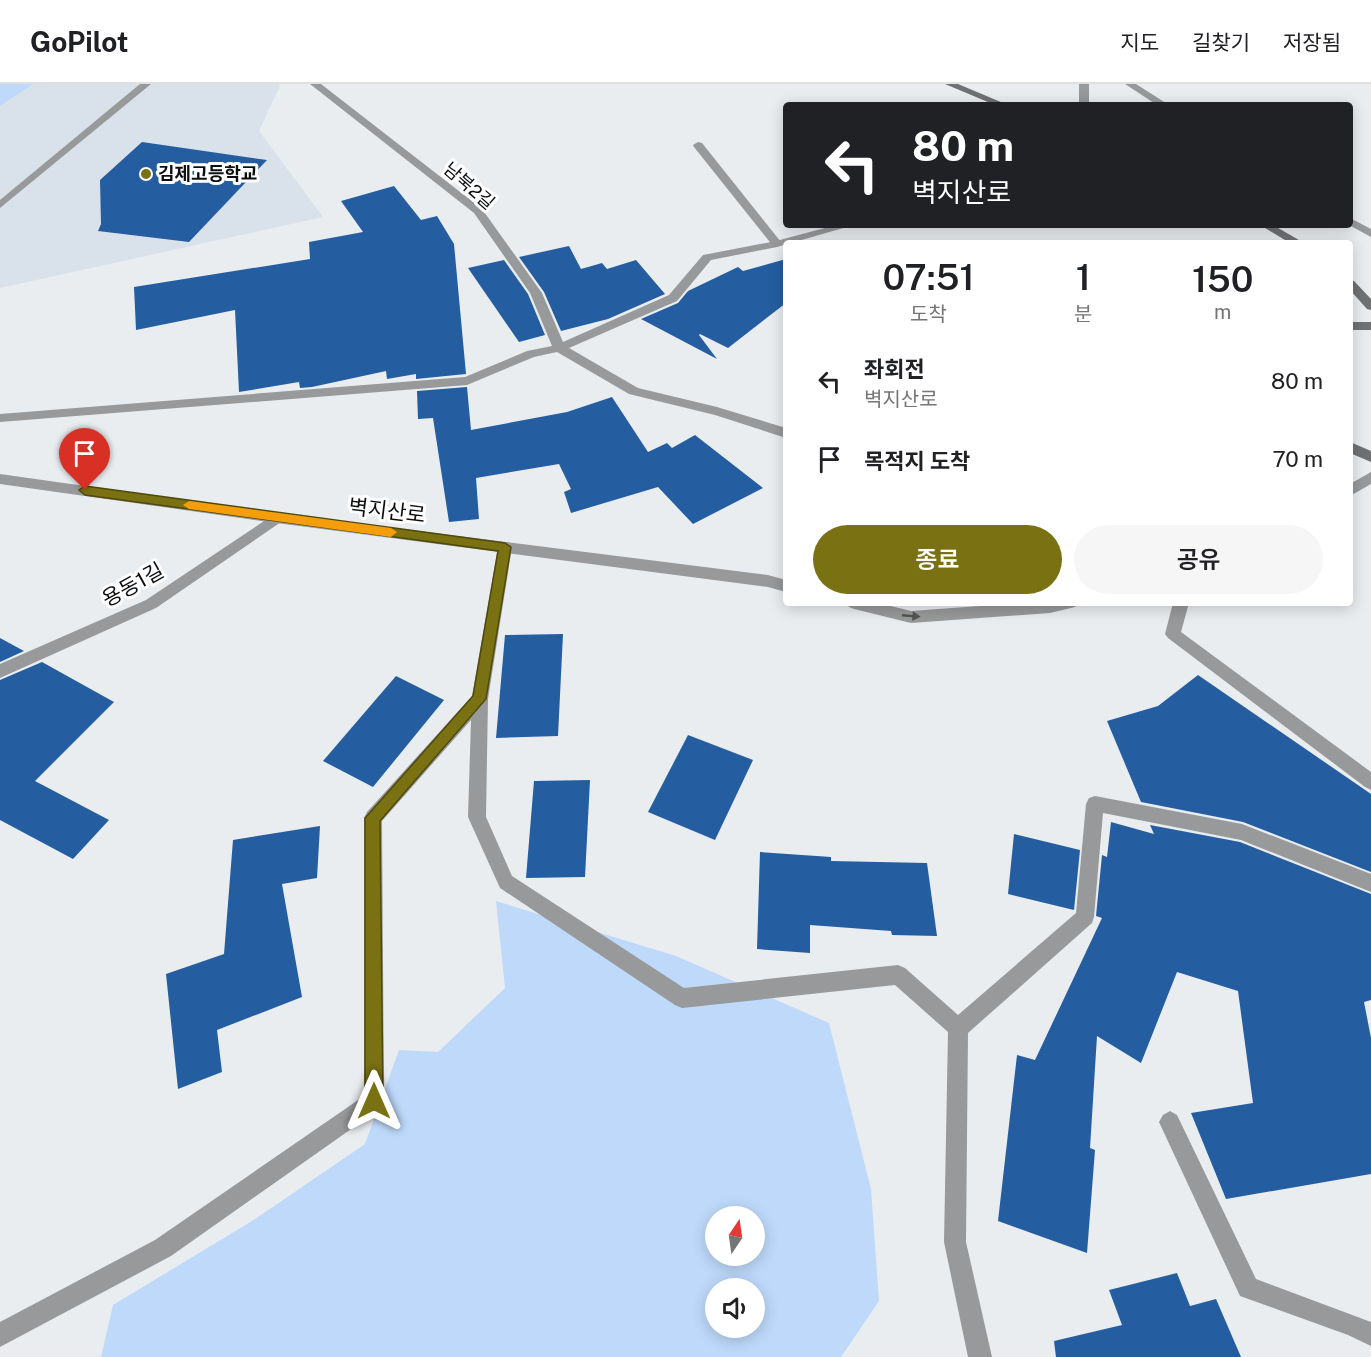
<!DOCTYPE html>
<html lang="ko">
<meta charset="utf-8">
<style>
body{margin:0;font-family:"Public Sans","Noto Sans KR",sans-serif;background:#f6f6f6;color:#202124;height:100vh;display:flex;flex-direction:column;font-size:22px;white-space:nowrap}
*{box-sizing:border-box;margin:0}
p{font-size:20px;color:#757577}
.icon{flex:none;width:33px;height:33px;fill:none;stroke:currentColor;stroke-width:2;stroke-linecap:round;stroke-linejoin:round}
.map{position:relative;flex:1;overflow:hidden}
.sheet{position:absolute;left:783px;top:156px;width:570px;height:366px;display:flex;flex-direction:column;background:#fff;border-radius:6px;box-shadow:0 3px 15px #0003}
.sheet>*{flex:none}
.banner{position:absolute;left:783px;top:18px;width:570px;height:126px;border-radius:6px;box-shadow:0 3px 15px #0003;background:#202124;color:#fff;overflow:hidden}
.needle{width:39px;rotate:13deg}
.controls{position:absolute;left:705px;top:1122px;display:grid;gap:12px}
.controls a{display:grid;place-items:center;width:60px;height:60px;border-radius:50%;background:#fff;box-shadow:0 3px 15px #0003;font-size:30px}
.pin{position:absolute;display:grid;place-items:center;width:51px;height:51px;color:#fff;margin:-62px -26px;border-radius:50% 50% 50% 0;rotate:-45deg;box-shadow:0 0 6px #0007}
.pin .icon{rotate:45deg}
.me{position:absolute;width:66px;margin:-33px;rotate:0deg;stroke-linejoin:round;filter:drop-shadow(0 0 4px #0008)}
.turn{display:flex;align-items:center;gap:21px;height:126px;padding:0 30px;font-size:27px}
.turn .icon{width:78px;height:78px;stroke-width:2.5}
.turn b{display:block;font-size:42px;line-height:51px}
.eta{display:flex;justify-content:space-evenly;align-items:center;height:102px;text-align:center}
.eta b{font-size:36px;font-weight:600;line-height:42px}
.button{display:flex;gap:12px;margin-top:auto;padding:12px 30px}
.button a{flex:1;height:69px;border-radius:36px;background:#7a7113;color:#fff;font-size:24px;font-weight:600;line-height:69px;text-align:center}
.button a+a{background:#f6f6f6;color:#202124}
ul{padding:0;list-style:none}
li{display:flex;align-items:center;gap:18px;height:78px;padding:0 30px}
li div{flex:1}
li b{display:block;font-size:22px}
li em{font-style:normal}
header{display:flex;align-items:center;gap:36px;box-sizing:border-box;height:84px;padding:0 30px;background:#fff;border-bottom:2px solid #e0e0e0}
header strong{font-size:28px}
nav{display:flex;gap:33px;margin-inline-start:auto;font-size:21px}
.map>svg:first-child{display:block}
.built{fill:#d9e1ea}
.green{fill:#bed9fa;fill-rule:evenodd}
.building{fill:#245ea0}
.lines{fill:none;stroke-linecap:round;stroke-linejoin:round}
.service{fill:#98999a;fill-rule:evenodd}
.minor{fill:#98999a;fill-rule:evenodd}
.tertiary{fill:#98999a;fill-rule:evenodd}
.secondary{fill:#6f7173;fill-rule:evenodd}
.oneway{fill:#525454}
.route{fill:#7a7113;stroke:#4f490c;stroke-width:1.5}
.slow{fill:#f59e0b}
.poi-dot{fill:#7a7113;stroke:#fff;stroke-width:2}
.labels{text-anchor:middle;stroke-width:6;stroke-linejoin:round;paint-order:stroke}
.far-poi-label{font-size:18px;font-weight:bold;fill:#0d0e0f;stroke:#fff;text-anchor:start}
.far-street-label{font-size:18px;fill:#0d0e0f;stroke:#fff}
.street-label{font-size:21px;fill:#0d0e0f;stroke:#fff}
</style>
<header>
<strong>GoPilot</strong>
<nav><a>지도</a><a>길찾기</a><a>저장됨</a></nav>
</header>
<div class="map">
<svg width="1371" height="1273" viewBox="0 0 1371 1273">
<rect width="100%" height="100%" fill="#eaedf0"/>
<path class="built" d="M 0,0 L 279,0 L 280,2 L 259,47 L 323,133 L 0,204 Z"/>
<g class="green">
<path d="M 0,0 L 33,0 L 0,22 Z"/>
<path d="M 496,817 L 676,872 L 829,939 L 871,1105 L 879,1217 L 841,1273 L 101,1273 L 113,1221 L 252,1137 L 365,1060 L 399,966 L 438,968 L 505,904 ZM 716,1132 L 754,1132 L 754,1172 L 716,1172 ZM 716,1204 L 754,1204 L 754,1244 L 716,1244 Z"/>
</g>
<g class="building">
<path d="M 142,58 L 267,76 L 189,158 L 98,147 L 101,140 L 100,96 Z"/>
<path d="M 394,102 L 421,136 L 437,132 L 454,160 L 466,290 L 416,295 L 416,290 L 387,295 L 386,287 L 312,303 L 300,304 L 299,298 L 239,308 L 235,226 L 136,246 L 134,203 L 310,175 L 309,158 L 363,148 L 341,117 Z"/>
<path d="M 569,162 L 581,185 L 602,179 L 607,185 L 636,176 L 665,210 L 608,235 L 561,247 L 544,208 L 519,173 Z"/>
<path d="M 786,175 L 786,219 L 728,264 L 700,250 L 699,251 L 717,275 L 641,235 L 678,219 L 688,207 L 738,183 L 743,187 Z"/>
<path d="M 504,176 L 528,210 L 545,251 L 519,258 L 468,184 Z"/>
<path d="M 467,303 L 471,346 L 567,328 L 612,313 L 648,368 L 667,359 L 672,364 L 695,351 L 763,404 L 693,440 L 658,403 L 571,429 L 564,408 L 571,405 L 559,380 L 476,394 L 479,435 L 449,438 L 433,334 L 418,335 L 417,307 Z"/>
<path d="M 563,550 L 558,652 L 496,654 L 505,551 Z"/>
<path d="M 0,554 L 24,567 L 0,578 Z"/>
<path d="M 42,578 L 114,618 L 35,697 L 109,736 L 73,775 L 0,736 L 0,596 Z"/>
<path d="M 1198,591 L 1371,710 L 1371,788 L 1243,738 L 1141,718 L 1107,637 L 1158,622 Z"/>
<path d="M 396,592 L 444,616 L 373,703 L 323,677 Z"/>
<path d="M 688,651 L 753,676 L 715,756 L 648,728 Z"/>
<path d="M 590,696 L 585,793 L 526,794 L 534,697 Z"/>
<path d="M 1111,738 L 1154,750 L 1150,741 L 1240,758 L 1371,810 L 1371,916 L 1364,918 L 1371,954 L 1371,1090 L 1226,1115 L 1191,1029 L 1253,1019 L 1238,907 L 1177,888 L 1141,979 L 1097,952 L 1090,1064 L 1095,1066 L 1087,1169 L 998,1137 L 1017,971 L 1035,976 L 1102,834 L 1096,832 L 1102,771 L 1107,773 Z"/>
<path d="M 320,742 L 317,794 L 282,800 L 302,913 L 217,946 L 222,988 L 178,1005 L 166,890 L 224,870 L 233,756 Z"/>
<path d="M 1014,750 L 1080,766 L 1074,826 L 1008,810 Z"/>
<path d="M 760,768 L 831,773 L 831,777 L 927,779 L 937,852 L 892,851 L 891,847 L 810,841 L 810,869 L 757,865 Z"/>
<path d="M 1177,1189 L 1190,1222 L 1216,1215 L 1241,1273 L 1056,1273 L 1054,1257 L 1122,1241 L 1109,1206 Z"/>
</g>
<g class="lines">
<g class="service">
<path d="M 140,0 L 151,0 L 0,124 L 0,116 Z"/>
<path d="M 698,58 L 702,59 L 781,158 L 781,162 L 773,162 L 694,63 L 693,61 Z"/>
</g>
<g class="minor">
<path d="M 310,0 L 321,0 L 482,125 L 542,209 L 563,258 L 669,211 L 703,171 L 776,157 L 836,141 L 854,141 L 777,163 L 711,176 L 677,217 L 569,264 L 638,304 L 717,323 L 786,344 L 786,354 L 715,331 L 629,310 L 557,268 L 534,273 L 467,301 L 0,338 L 0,330 L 465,293 L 527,267 L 552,262 L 530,209 L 474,129 Z"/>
<rect x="1079" y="0" width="10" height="21"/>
<path d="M 1125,0 L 1136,0 L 1169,21 L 1157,21 Z"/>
<path d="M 1350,134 L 1371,145 L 1371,153 L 1349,141 Z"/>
<path d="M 276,429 L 283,434 L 281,438 L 156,524 L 0,594 L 0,580 L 146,516 Z"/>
<path d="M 505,458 L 510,459 L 512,463 L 488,615 L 486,733 L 512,792 L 684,904 L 898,881 L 905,884 L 958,931 L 1076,829 L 1086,720 L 1089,714 L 1095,712 L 1242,740 L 1371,790 L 1371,808 L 1241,756 L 1103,729 L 1094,833 L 1092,839 L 968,949 L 966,1158 L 992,1273 L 968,1273 L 944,1158 L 948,948 L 895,901 L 682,924 L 675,921 L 500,804 L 468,733 L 471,636 L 382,737 L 384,1017 L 381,1024 L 171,1172 L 0,1263 L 0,1238 L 155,1156 L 364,1012 L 364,734 L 367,728 L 472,612 L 498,463 L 500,459 Z"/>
<path d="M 1173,519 L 1189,519 L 1181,548 L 1371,688 L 1371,706 L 1365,703 L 1168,554 L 1165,550 Z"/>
<path d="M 1170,1027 L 1177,1031 L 1256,1195 L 1371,1238 L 1371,1262 L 1348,1251 L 1240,1212 L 1159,1038 L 1163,1031 Z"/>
</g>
<g class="tertiary">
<path d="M 1371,388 L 1371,400 L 1350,412 L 1350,400 Z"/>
<path d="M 0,390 L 276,429 L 768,491 L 786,496 L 786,508 L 768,503 L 276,439 L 0,400 Z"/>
<path d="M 846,519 L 879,519 L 911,527 L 1022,519 L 1078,519 L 1075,523 L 1050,529 L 911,539 L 854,525 L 849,523 Z"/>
</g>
<g class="secondary">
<path d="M 945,0 L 958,0 L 1008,21 L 995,21 Z"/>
<path d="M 1260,141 L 1273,141 L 1304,159 L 1290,159 Z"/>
<path d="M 1350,196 L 1354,197 L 1371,215 L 1371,226 L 1367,225 L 1350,206 Z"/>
<rect x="1350" y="238" width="21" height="8"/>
<path d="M 1350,358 L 1371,367 L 1371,378 L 1350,369 Z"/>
</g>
</g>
<defs><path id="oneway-solid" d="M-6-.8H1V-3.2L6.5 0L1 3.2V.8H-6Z" transform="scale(1.5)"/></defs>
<use class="oneway" href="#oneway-solid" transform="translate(911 532) rotate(5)"/>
<path class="route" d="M 85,402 L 505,459 L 511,463 L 486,615 L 380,737 L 383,1017 L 380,1023 L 374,1026 L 368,1023 L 365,1017 L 365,734 L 473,612 L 498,467 L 85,411 L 79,406 Z"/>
<path class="slow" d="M 189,417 L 391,444 L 397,448 L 391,453 L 189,425 L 183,421 Z"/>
<circle class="poi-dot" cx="146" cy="90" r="6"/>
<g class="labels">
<g class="far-poi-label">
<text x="158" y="96">김제고등학교</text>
</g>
<g class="far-street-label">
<text transform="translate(469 102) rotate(41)" y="6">남북2길</text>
</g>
<g class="street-label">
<text transform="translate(387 427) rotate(7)" y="7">벽지산로</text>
<text transform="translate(133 501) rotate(-29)" y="7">용동1길</text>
</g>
</g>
</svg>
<div class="controls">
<a><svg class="needle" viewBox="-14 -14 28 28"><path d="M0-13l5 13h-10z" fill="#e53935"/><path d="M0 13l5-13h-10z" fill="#757577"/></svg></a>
<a><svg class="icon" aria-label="sound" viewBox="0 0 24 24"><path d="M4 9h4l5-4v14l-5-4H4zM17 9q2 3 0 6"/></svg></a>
</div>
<div class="pin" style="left:85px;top:406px;background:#d93025"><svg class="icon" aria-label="arrive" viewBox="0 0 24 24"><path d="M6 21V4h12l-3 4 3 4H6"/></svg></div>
<svg class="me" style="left:374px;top:1017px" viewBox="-20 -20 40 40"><path d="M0-17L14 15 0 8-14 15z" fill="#7a7113" stroke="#fff" stroke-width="4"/></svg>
<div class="banner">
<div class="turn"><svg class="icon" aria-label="left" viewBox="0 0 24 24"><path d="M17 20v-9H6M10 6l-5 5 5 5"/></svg><div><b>80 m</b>벽지산로</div></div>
</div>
<section class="sheet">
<div class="eta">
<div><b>07:51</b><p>도착</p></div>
<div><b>1</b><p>분</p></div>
<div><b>150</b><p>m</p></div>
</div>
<ul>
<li><svg class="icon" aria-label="left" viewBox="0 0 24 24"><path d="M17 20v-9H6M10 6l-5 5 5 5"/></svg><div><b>좌회전</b><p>벽지산로</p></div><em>80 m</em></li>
<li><svg class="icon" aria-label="arrive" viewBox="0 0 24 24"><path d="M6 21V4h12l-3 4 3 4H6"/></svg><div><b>목적지 도착</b></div><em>70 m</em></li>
</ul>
<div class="button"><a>종료</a><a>공유</a></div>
</section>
</div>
